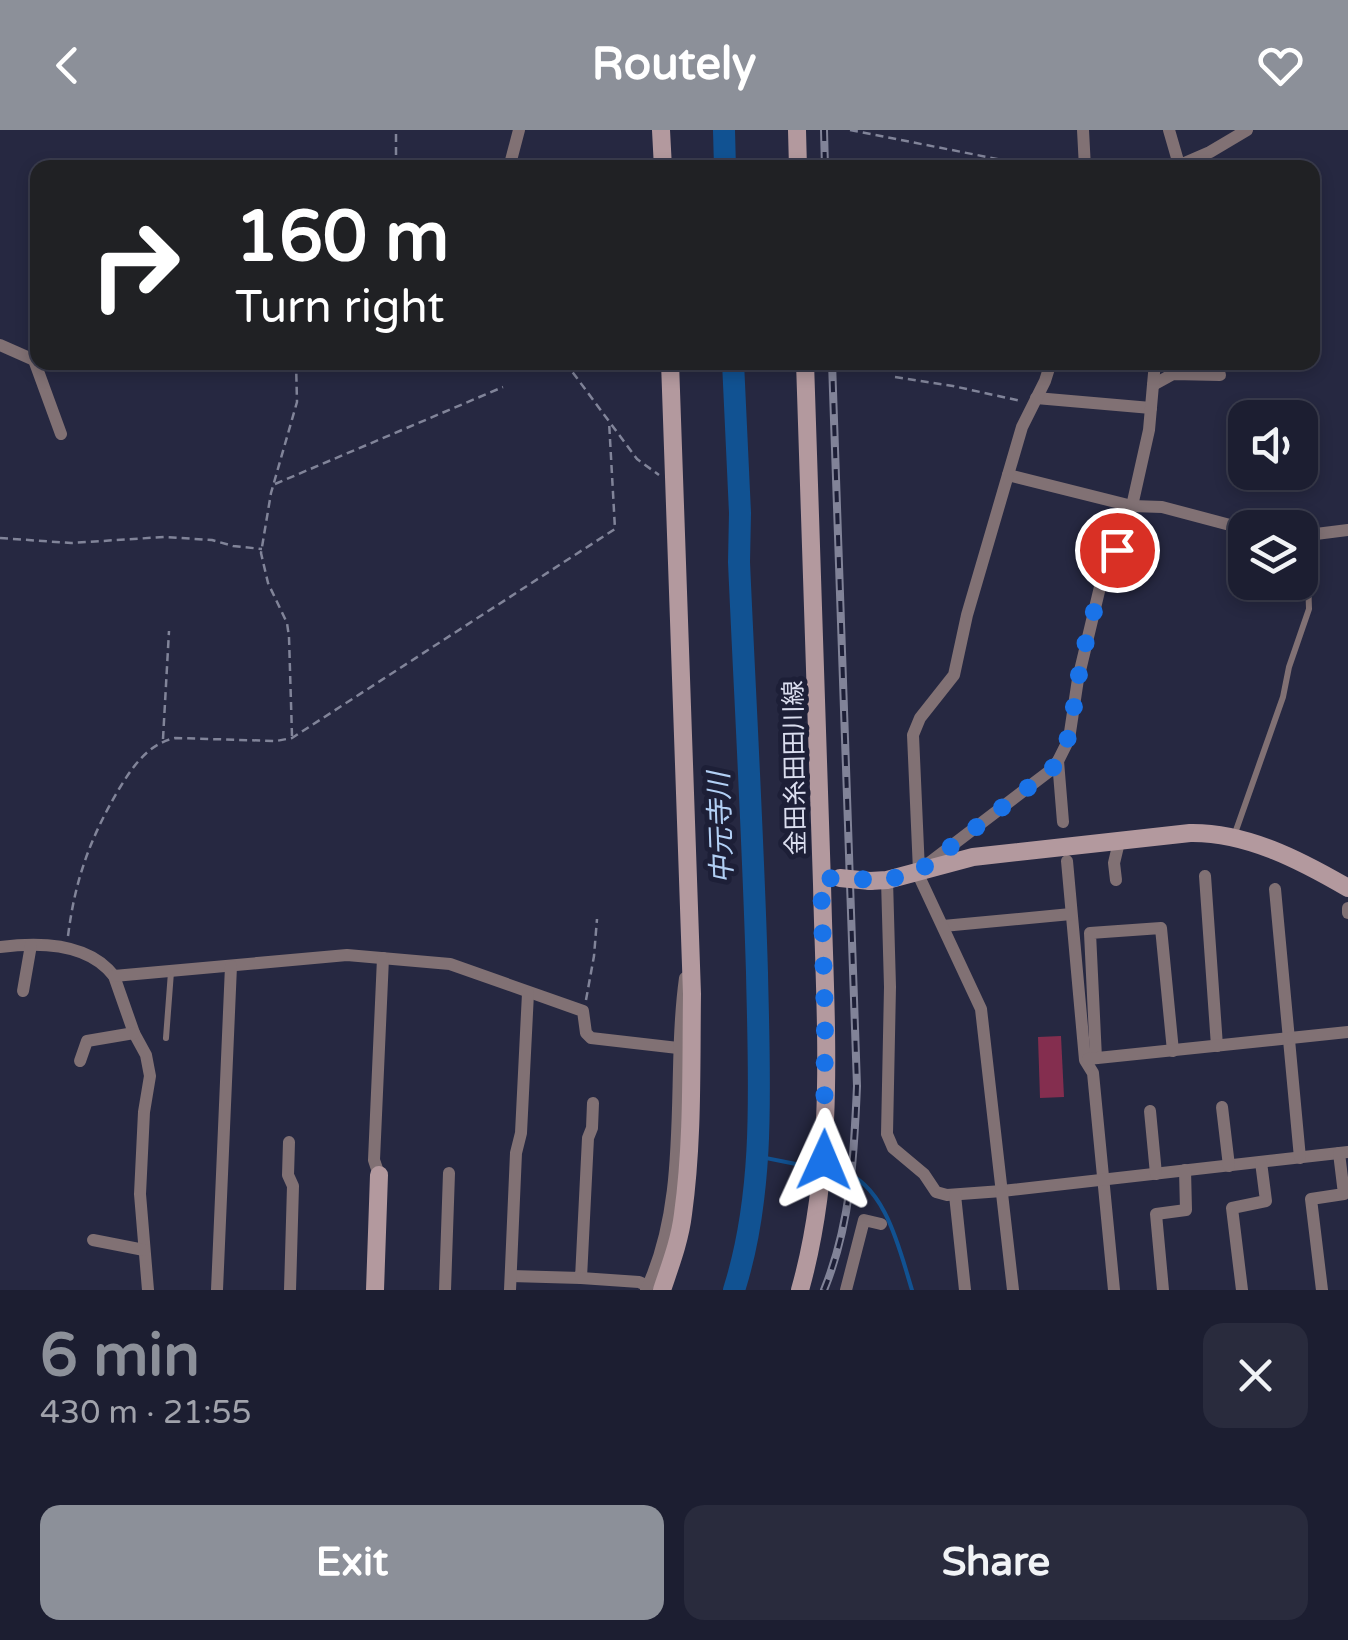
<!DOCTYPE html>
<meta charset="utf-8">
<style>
body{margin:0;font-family:"Varela Round","Noto Sans JP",sans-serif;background:#292b3d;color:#f1f3f6;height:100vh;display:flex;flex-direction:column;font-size:38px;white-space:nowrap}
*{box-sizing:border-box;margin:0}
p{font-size:32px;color:#a0a2ab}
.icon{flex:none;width:55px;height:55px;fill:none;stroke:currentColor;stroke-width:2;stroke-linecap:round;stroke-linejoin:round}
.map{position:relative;height:1160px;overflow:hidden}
.panel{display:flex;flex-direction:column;background:#1c1e31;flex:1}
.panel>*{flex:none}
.guide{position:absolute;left:30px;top:30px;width:1290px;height:210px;border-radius:20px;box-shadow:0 5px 15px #0003,0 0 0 2px #3a3c4d;background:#202124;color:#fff;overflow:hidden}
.fabs{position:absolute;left:1228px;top:270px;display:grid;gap:20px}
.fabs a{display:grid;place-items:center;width:90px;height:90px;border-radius:20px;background:#1c1e31;box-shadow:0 5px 15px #0003,0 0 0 2px #3a3c4d;font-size:50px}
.pin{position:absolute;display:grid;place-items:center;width:85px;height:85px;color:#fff;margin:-42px;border:5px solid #fff;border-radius:50%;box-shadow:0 2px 10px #0007}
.me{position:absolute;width:110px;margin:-55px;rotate:1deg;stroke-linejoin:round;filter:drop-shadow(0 0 8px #0008)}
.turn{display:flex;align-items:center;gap:35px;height:210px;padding:0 40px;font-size:45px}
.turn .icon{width:130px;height:130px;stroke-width:2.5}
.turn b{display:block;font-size:70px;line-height:85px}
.round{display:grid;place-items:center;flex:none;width:105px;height:105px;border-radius:20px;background:#292b3d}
.head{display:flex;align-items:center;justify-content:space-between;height:170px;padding:0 40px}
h1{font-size:60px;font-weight:700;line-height:75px;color:#8c9099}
.action{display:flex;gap:20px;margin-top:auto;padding:20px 40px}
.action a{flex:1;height:115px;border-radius:20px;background:#8c9099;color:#fff;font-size:40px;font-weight:700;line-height:115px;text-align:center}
.action a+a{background:#292b3d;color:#f1f3f6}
header{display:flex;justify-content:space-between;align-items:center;height:130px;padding:0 40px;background:#8c9099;color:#fff;font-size:45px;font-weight:700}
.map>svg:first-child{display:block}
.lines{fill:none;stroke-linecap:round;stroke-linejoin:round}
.stream{stroke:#115292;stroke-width:4}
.river{stroke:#115292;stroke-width:22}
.building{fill:#842e4f}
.path{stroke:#818499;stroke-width:2.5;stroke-dasharray:8 5;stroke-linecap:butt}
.lane{stroke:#817174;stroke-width:6}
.street{stroke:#817174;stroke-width:12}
.secondary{stroke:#b3999e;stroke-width:18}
.rail-casing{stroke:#818398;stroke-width:8}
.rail{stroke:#1d1f37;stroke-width:4;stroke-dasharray:11;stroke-linecap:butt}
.secondary-bridge{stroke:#b3999e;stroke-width:18}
.route{stroke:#1a73e8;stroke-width:18;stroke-dasharray:0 32.4}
.labels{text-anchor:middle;stroke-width:10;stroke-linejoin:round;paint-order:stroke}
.street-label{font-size:25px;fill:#dbdeef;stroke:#1d1f37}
.water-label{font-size:28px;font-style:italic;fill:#b2d0f5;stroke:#1d1f37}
</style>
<header><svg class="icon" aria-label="back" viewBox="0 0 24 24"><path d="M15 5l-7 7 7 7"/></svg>Routely<svg class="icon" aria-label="heart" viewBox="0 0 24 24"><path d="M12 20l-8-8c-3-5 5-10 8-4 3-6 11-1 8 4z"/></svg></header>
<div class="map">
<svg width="1348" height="1160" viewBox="0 0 1348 1160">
<rect width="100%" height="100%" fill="#262841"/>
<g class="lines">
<g class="stream">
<path d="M 756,1026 L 816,1038"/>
<path d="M 825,1039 C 831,1040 836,1039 841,1041 C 886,1054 900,1122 912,1160"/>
</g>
<g class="river">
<path d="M 724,0 L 725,38"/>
<path d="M 733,232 L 740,383 L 739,432 C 745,569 753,705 757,843 C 759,947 766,1060 734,1160"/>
</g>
</g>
<path class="building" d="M 1061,906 L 1064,967 L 1040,968 L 1038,907 Z"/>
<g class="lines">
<g class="path">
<path d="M 850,0 L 1043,38"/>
<path d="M 396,38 L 396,0"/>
<path d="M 565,232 L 637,329 L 659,345"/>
<path d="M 895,247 L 953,256 L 1021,271"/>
<path d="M 275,354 L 503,257"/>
<path d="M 0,408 L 71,413 L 164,407 L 212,410 L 233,416 L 262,419"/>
<path d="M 292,606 L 289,507 L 287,493 L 268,453 L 261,423 L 271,363 L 297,272 L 296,232"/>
<path d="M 163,609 L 169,501"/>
<path d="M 68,806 C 75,750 90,708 119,659 C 133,636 148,614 175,608 L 276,611 L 292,608 L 615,399 L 609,291"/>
<path d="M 586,870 L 594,826 L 597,789"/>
</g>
<g class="lane">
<path d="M 1235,398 L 1239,410 L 1245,412"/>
<path d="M 1234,706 L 1283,567 L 1289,537 L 1309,479 L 1308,449 L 1300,439"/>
<path d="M 166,908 L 171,842"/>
</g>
<g class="street">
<path d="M 1083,0 L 1085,38"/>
<path d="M 1169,0 L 1180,38"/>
<path d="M 1180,35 L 1210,22 L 1247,0"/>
<path d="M 509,38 L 519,0"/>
<path d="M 0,215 L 34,230 L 61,304"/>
<path d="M 1153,255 L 1173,244 L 1220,245"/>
<path d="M 1036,268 L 1151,278"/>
<path d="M 1008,345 L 1132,376 L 1162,377 L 1245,399"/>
<path d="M 1300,406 L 1348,400"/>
<path d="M 1058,631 L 1063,692"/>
<path d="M 1067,731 L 1085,930 L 1093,943 L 1114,1160"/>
<path d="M 925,736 L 1051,640 L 1058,631 L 1069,609 L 1078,549 L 1100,457 L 1117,420 L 1132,376 L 1149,300 L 1155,232"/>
<path d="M 1205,746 L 1217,916"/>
<path d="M 887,750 L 890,857 L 887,1004 L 893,1018 L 924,1044 L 936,1062 L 947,1065 L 1002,1061 L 1348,1022"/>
<path d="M 1116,750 L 1114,733 L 1119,712"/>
<path d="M 1275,759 L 1300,1028"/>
<path d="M 1348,778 L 1348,783"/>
<path d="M 943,796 L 1071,784"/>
<path d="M 0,817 C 38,812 88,812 114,846 L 134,903 L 146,925 L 150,946 L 144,982 L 140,1064 L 148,1160"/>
<path d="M 114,846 L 347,825 L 450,834 L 583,881 L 586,903 L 591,908 L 678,918"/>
<path d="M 23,861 L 31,815"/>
<path d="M 1096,928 L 1090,803 L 1161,798 L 1173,921"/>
<path d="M 1088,929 L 1348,902"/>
<path d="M 80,931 L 87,911 L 134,903"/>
<path d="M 1222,977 L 1229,1036"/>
<path d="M 1150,981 L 1156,1044"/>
<path d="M 289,1012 L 288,1045 L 293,1056 L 290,1160"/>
<path d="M 379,1045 L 374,1030 L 383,828"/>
<path d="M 955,1065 L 965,1160"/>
<path d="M 93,1110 L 144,1120"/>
<path d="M 511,1146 L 581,1148 L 588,1008 L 592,998 L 593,973"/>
<path d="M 581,1148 L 639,1152 L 648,1156"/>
<path d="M 217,1160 L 231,836"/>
<path d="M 445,1160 L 449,1043"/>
<path d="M 510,1160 L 516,1023 L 521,1003 L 528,863"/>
<path d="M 646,1160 C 691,1065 671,949 685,848"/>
<path d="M 846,1160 L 864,1090 L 881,1094"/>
<path d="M 1013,1160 L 981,879 L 917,742 L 919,741 L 913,605 L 920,588 L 954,545 L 967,485 L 1022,297 L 1045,251 L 1051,232"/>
<path d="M 1163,1160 L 1156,1084 L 1186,1080 L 1185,1040"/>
<path d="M 1242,1160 L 1232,1078 L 1266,1071 L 1261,1032"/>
<path d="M 1322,1160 L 1311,1069 L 1344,1064 L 1339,1023"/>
</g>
<g class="secondary">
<path d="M 661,0 L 663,38"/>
<path d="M 797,0 L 798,38"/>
<path d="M 870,751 L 887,750 L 973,727 L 1190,703 C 1246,702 1300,730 1348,758"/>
<path d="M 375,1160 L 379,1045"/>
<path d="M 662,1160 C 670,1136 680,1110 683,1084 C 693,1012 691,937 692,864 L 670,232"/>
<path d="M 800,1160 C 837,1029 825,889 822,754 C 817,580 811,406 805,232"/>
</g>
<g class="rail-casing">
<g id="rail">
<path d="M 824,0 L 825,38"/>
<path d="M 824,1160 C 851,1094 854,1026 857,956 L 832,232"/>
</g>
</g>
<use href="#rail" class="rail"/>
<path class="secondary-bridge" d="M 840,748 L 870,751"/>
</g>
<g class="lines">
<path class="route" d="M 824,1030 L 825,890 L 821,748 L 887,750 L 919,741 L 1051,640 C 1073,614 1072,582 1078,550 C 1086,505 1098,461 1117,420"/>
</g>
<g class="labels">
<g class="street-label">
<text transform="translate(794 638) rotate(-91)" y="9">金田糸田田川線</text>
</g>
<g class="water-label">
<text transform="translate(720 698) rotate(-92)" y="10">中元寺川</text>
</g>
</g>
</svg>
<div class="fabs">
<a><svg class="icon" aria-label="sound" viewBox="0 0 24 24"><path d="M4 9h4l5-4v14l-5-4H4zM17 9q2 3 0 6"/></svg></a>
<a><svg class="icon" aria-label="layers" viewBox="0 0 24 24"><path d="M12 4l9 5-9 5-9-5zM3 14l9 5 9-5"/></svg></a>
</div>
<div class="pin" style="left:1117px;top:420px;background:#d93025"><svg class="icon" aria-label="arrive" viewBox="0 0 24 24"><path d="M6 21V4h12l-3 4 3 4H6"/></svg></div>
<svg class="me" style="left:824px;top:1030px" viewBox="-20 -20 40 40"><path d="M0-17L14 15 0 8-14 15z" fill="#1a73e8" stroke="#fff" stroke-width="4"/></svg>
<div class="guide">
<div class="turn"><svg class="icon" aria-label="right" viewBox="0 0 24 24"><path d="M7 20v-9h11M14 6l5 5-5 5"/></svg><div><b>160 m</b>Turn right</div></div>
</div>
</div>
<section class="panel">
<div class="head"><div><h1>6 min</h1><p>430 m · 21:55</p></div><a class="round"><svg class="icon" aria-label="close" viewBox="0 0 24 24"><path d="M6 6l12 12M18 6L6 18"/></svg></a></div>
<div class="action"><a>Exit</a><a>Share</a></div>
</section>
